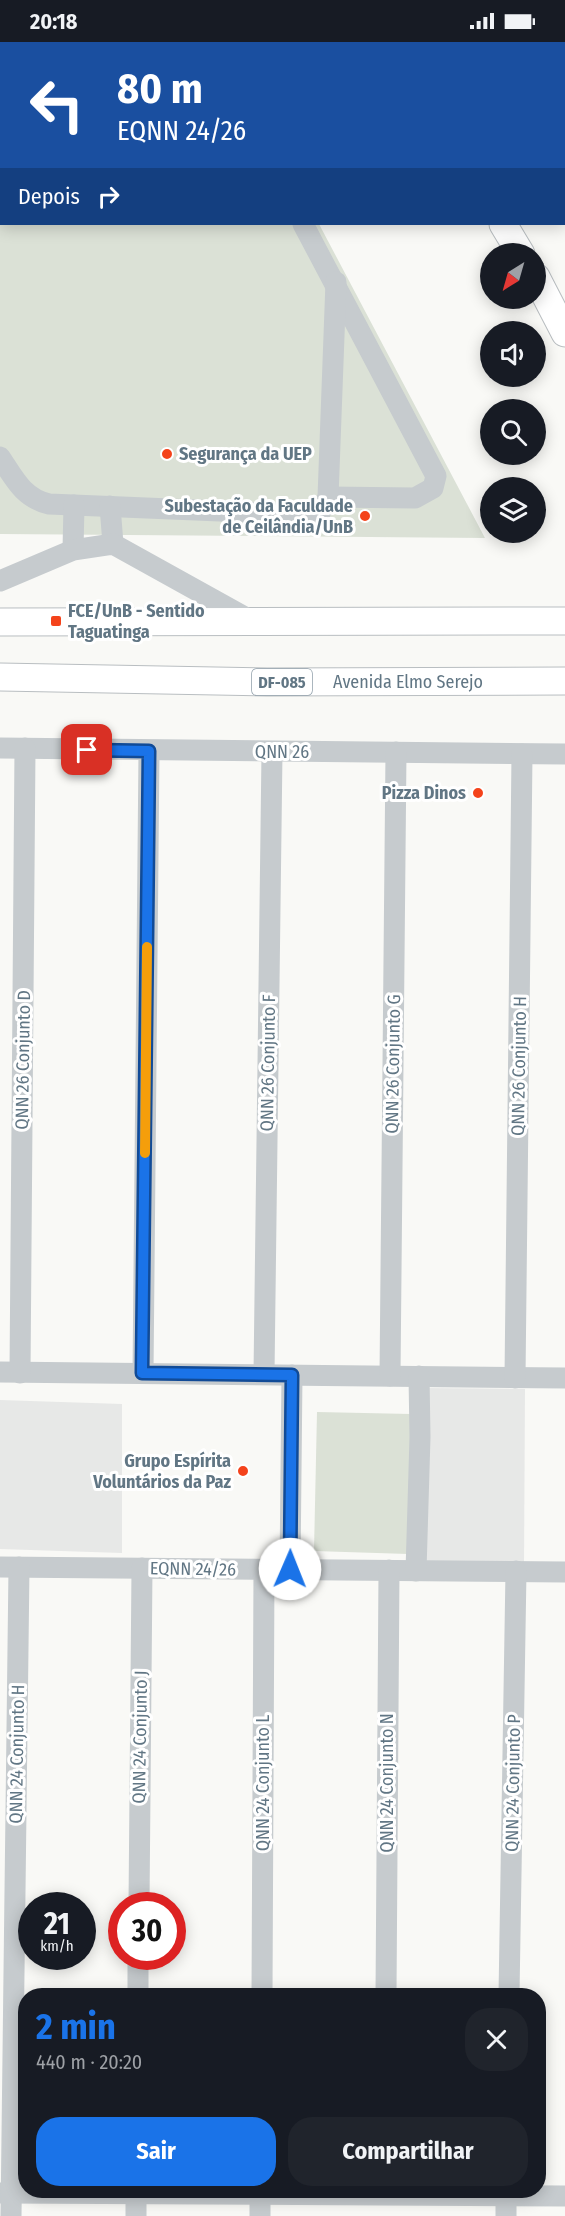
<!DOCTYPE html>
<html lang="pt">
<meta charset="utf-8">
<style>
body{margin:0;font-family:"Fira Sans Condensed",sans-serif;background:#20242c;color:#f1f3f6;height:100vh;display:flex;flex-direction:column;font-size:22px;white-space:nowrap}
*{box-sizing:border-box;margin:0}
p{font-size:20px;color:#9ea1a6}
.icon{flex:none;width:33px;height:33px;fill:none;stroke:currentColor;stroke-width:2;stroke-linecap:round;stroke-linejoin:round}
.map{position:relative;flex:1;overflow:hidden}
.panel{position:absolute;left:18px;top:1946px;width:528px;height:210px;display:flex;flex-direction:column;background:#171b24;border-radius:24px;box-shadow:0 3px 15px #0003}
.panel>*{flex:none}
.top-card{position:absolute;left:0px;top:0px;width:566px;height:183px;box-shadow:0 3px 15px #0003;background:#1a4fa0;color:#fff;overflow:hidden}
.needle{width:39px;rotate:217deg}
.tools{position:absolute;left:480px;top:201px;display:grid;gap:12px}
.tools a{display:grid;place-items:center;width:66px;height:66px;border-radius:50%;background:#171b24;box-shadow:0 3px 15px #0003;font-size:30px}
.speed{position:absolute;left:18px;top:1850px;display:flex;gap:12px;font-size:30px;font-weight:700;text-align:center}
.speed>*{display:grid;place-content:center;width:78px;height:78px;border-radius:50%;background:#171b24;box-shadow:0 3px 15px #0003;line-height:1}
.speed small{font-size:15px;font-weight:400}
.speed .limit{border:9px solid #d22;background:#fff;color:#111}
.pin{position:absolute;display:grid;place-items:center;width:51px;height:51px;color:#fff;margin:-26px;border-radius:12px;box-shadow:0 3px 9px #0006}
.me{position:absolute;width:66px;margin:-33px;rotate:1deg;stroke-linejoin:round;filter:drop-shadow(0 0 4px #0008)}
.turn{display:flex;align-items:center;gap:21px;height:126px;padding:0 18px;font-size:27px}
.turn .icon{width:78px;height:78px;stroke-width:2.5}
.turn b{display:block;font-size:42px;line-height:51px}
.then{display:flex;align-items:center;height:57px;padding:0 18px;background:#0003;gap:12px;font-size:22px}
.round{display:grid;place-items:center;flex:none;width:63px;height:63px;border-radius:24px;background:#20242c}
.headline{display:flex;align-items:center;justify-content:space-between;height:102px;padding:0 18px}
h1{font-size:36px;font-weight:700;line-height:45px;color:#1a73e8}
.action{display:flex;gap:12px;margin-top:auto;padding:12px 18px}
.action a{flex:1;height:69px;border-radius:24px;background:#1a73e8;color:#fff;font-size:24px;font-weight:700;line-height:69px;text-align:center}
.action a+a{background:#20242c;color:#f1f3f6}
.status{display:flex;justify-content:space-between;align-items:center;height:42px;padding:0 30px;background:#171b24;direction:ltr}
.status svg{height:16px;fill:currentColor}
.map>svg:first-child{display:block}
.built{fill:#e7e8e7}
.green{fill:#dbe1d6}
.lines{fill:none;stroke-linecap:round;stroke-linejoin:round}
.major-casing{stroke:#b9bec1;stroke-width:29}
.minor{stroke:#c6cbce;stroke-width:21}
.major{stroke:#fff;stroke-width:27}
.route-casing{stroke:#114b97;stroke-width:15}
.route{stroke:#1a73e8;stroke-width:10}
.slow{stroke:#f59e0b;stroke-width:10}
.poi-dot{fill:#f4431b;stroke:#fff;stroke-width:2}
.labels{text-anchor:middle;stroke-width:6;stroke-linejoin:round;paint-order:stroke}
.shield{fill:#fff;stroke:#909fa9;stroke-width:1.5}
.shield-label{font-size:16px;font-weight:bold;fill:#617684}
.poi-label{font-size:18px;font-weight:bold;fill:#617684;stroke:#fff;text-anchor:end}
.street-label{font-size:18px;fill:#617684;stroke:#fff}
</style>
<div class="status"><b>20:18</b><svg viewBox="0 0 49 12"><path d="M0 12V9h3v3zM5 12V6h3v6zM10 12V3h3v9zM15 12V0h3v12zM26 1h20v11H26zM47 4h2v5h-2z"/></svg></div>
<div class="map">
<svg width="565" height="2174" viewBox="0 0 565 2174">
<rect width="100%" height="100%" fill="#f9f9f6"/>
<g class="built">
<path d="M 425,1346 L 525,1347 L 524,1523 L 425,1522 Z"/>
<path d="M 0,1358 L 122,1362 L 122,1511 L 0,1507 Z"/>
</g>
<g class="green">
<path d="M 0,0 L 226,0 L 2,2 L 2,182 L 319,182 L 485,496 L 0,492 Z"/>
<path d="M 317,1370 L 411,1372 L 408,1512 L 314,1509 Z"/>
</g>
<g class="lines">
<g class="major-casing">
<g id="major">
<path d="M 394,0 L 395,2"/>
<path d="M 479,0 L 480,2"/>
<path d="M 564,158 L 565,160"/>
<path d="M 503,182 L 521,212"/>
<path d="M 536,235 L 565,291"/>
<path d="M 0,580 L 565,579"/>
<path d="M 0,635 L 267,640 L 565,639"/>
</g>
</g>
<g class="minor">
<path d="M 124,0 L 126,2"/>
<path d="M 180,0 L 182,2"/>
<path d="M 303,182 L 436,434 L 433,446 L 415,456 L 328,455"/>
<path d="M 0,415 C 14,436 23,456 49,462 L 319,473 L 328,455 L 336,240"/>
<path d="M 110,464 L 113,502"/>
<path d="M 73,508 L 74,463"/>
<path d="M 0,539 L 73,508 L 113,502 L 250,578"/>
<path d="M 0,706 L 565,712"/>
<path d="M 0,1330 L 565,1336"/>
<path d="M 20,1331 L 25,706"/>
<path d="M 143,1331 L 149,709"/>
<path d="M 264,1332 L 272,710"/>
<path d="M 390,1334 L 396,710"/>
<path d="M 515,1336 L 522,712"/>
<path d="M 0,1525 L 565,1530"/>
<path d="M 290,1527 L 292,1333"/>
<path d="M 416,1529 L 420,1395 L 419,1334"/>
<path d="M 139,1863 L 142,1526"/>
<path d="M 138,1953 L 138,1914"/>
<path d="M 262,1953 L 264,1528"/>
<path d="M 386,1953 L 389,1528"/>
<path d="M 509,1953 L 516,1529"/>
<path d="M 0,2151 L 565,2154"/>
<path d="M 11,2174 L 19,1525"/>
<path d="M 136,2174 L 136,2148"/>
<path d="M 260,2174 L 260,2148"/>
<path d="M 506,2174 L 506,2148"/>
</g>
<use href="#major" class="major"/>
</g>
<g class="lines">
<g class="route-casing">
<path id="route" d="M 87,708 L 149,709 L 142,1331 L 292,1333 L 290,1527"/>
</g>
<use href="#route" class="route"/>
<path class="slow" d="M 145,1111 L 147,905"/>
</g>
<g class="poi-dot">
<circle cx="167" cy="412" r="6"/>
<circle cx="365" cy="474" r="6"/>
<rect x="50" y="573" width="12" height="12" rx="3"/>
<circle cx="478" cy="751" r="6"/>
<circle cx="243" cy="1429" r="6"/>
</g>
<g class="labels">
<rect class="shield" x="252" y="627" width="60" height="26" rx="4.5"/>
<g class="shield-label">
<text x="282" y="646">DF-085</text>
</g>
<g class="poi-label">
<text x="179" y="418" text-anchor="start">Segurança da UEP</text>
<text x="353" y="470">Subestação da Faculdade<tspan x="353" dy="21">de Ceilândia/UnB</tspan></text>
<text x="68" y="575" text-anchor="start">FCE/UnB - Sentido<tspan x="68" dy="21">Taguatinga</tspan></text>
<text x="466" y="757">Pizza Dinos</text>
<text x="231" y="1425">Grupo Espírita<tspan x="231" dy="21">Voluntários da Paz</tspan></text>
</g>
<g class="street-label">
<text x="408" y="646">Avenida Elmo Serejo</text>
<text x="282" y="716">QNN 26</text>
<text transform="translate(23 1018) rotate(-89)" y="6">QNN 26 Conjunto D</text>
<text transform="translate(268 1021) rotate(-89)" y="6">QNN 26 Conjunto F</text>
<text transform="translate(393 1022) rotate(-89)" y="6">QNN 26 Conjunto G</text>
<text transform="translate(519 1024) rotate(-89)" y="6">QNN 26 Conjunto H</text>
<text transform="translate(193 1527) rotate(1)" y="6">EQNN 24/26</text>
<text transform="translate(140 1695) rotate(-89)" y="6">QNN 24 Conjunto J</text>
<text transform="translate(17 1712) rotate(-89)" y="6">QNN 24 Conjunto H</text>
<text transform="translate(263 1741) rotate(-90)" y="6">QNN 24 Conjunto L</text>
<text transform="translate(387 1741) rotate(-90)" y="6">QNN 24 Conjunto N</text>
<text transform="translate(513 1741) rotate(-89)" y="6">QNN 24 Conjunto P</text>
</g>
</g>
</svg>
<div class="tools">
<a><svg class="needle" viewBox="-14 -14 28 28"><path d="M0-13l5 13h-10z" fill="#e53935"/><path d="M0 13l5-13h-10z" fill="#9ea1a6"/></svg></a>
<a><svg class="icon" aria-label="sound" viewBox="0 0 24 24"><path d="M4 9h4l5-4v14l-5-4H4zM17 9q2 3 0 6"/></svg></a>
<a><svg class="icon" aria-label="search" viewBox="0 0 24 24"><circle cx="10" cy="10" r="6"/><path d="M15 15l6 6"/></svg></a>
<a><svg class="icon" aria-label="layers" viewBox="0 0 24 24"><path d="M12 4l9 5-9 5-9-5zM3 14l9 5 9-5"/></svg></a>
</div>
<div class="speed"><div>21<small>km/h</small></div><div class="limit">30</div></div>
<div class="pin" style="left:87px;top:708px;background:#d93025"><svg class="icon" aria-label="arrive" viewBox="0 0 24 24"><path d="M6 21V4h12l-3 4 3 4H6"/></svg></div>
<svg class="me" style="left:290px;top:1527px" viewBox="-20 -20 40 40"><circle r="19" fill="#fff"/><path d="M0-13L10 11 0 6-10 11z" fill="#1a73e8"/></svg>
<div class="top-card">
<div class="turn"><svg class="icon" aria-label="left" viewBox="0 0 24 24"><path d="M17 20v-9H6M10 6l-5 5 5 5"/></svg><div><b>80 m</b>EQNN 24/26</div></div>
<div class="then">Depois<svg class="icon" aria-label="right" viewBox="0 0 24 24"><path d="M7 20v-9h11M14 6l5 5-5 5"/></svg></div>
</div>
<section class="panel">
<div class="headline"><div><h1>2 min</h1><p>440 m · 20:20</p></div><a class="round"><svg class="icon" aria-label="close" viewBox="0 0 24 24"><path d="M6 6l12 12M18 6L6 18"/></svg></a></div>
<div class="action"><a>Sair</a><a>Compartilhar</a></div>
</section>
</div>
